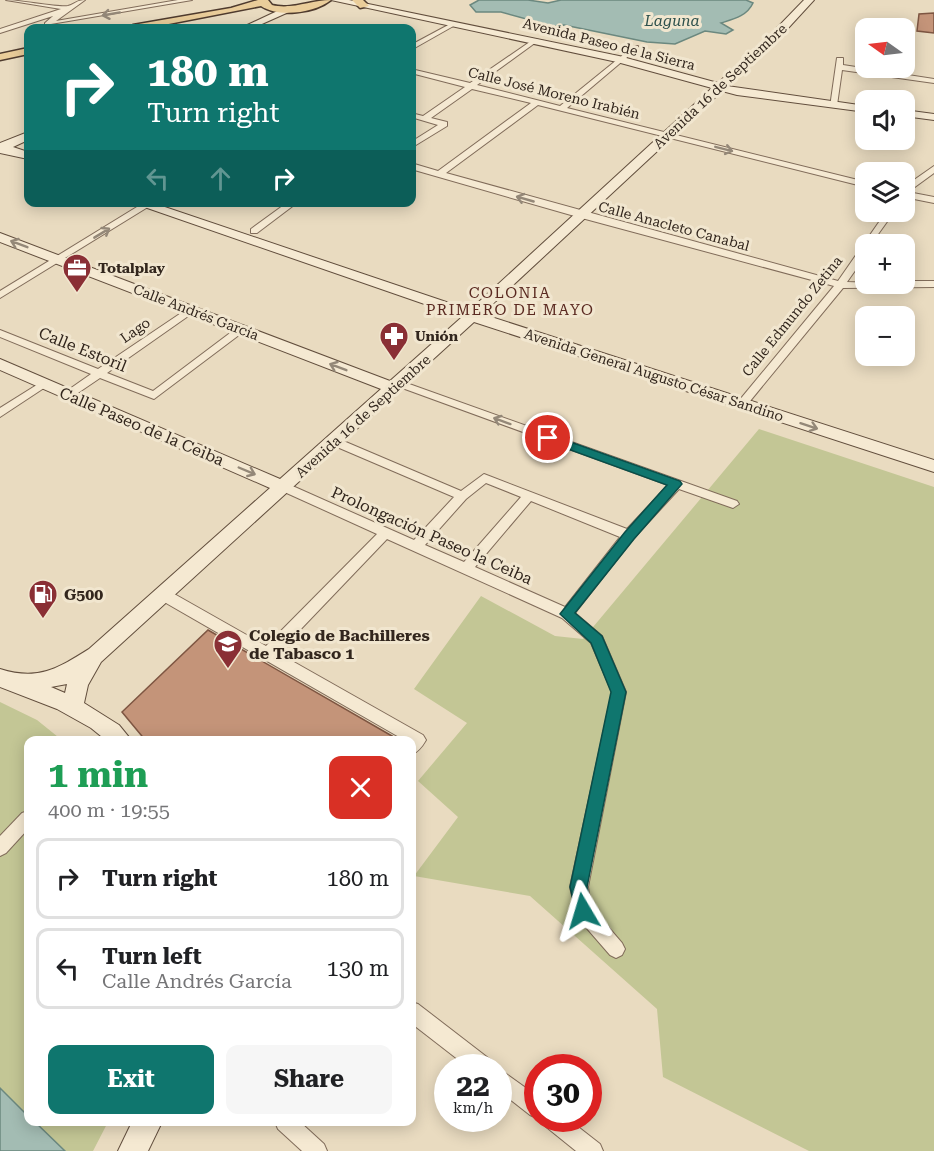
<!DOCTYPE html>
<meta charset="utf-8">
<style>
body{margin:0;font-family:"Roboto Serif",serif;background:#f6f6f6;color:#202124;height:100vh;display:flex;flex-direction:column;font-size:22px;white-space:nowrap}
*{box-sizing:border-box;margin:0}
p{font-size:20px;color:#757577}
.icon{flex:none;width:33px;height:33px;fill:none;stroke:currentColor;stroke-width:2;stroke-linecap:round;stroke-linejoin:round}
.map{position:relative;flex:1;overflow:hidden}
.details{position:absolute;left:24px;top:736px;width:392px;height:390px;display:flex;flex-direction:column;background:#fff;border-radius:12px;box-shadow:0 3px 15px #0003}
.details>*{flex:none}
.banner{position:absolute;left:24px;top:24px;width:392px;height:183px;border-radius:12px;box-shadow:0 3px 15px #0003;background:#0f766e;color:#fff;overflow:hidden}
.needle{width:39px;rotate:284deg}
.tools{position:absolute;left:855px;top:18px;display:grid;gap:12px}
.tools a{display:grid;place-items:center;width:60px;height:60px;border-radius:12px;background:#fff;box-shadow:0 3px 15px #0003;font-size:30px}
.speed{position:absolute;left:434px;top:1054px;display:flex;gap:12px;font-size:30px;font-weight:700;text-align:center}
.speed>*{display:grid;place-content:center;width:78px;height:78px;border-radius:50%;background:#fff;box-shadow:0 3px 15px #0003;line-height:1}
.speed small{font-size:15px;font-weight:400}
.speed .limit{border:9px solid #d22;background:#fff;color:#111}
.pin{position:absolute;display:grid;place-items:center;width:51px;height:51px;color:#fff;margin:-26px;border:3px solid #fff;border-radius:50%;box-shadow:0 2px 6px #0007}
.me{position:absolute;width:66px;margin:-33px;rotate:353deg;stroke-linejoin:round;filter:drop-shadow(0 0 4px #0008)}
.turn{display:flex;align-items:center;gap:21px;height:126px;padding:0 24px;font-size:27px}
.turn .icon{width:78px;height:78px;stroke-width:2.5}
.turn b{display:block;font-size:42px;line-height:51px}
.lanes{display:flex;align-items:center;height:57px;padding:0 24px;background:#0003;justify-content:center;gap:30px;direction:ltr}
.lanes .off{opacity:.35}
.round{display:grid;place-items:center;flex:none;width:63px;height:63px;border-radius:12px;background:#f6f6f6}
.headline{display:flex;align-items:center;justify-content:space-between;height:102px;padding:0 24px}
h1{font-size:36px;font-weight:700;line-height:45px;color:#1e9e55}
.action{display:flex;gap:12px;margin-top:auto;padding:12px 24px}
.action a{flex:1;height:69px;border-radius:12px;background:#0f766e;color:#fff;font-size:24px;font-weight:700;line-height:69px;text-align:center}
.action a+a{background:#f6f6f6;color:#202124}
ul{padding:0;list-style:none}
li{display:flex;align-items:center;gap:18px;height:81px;margin:0 12px 9px;padding:0 12px;border:3px solid #e0e0e0;border-radius:12px}
li div{flex:1}
li b{display:block;font-size:22px}
li em{font-style:normal}
.map>svg:first-child{display:block}
.green{fill:#c3c695}
.water{fill:#a3bcb3;stroke:#6b887f;stroke-width:1.5}
.building{fill:#c49479;stroke:#7e5642;stroke-width:1.5}
.lines{fill:none;stroke-linecap:round;stroke-linejoin:round}
.street-casing{stroke:#816c5a;stroke-width:2}
.secondary-casing{stroke:#624e3d;stroke-width:2}
.primary-casing{stroke:#4f3b2e;stroke-width:3}
.street{fill:#f5e9d2;fill-rule:evenodd}
.secondary{fill:#f5e9d2;fill-rule:evenodd}
.primary{fill:#eacd9a;fill-rule:evenodd}
.oneway{stroke:#948878}
.route{fill:#0f766e;stroke:#0a4d48;stroke-width:1.5}
.labels{text-anchor:middle;stroke-width:6;stroke-linejoin:round;paint-order:stroke}
.far-street-label{font-size:14px;fill:#32261d;stroke:#f1e6cf}
.far-poi-label{font-size:14px;font-weight:bold;fill:#32261d;stroke:#f1e6cf;text-anchor:start}
.far-water-label{font-size:15px;font-style:italic;fill:#2d504c;stroke:#f1e6cf}
.far-neighbourhood-label{font-size:15px;letter-spacing:1.5px;fill:#5a2920;stroke:#f1e6cf}
.street-label{font-size:16px;fill:#32261d;stroke:#f1e6cf}
.poi-label{font-size:16px;font-weight:bold;fill:#32261d;stroke:#f1e6cf;text-anchor:start}
</style>
<div class="map">
<svg width="934" height="1151" viewBox="0 0 934 1151">
<rect width="100%" height="100%" fill="#e9dbc0"/>
<g class="green">
<path d="M 759,429 L 934,487 L 934,1151 L 809,1151 L 663,1077 L 657,1009 L 530,896 L 414,876 L 458,817 L 418,781 L 467,723 L 414,689 L 481,596 L 555,636 L 583,639 Z"/>
<path d="M 0,702 L 37,720 L 63,741 L 28,741 L 28,1122 L 108,1122 L 93,1151 L 0,1151 Z"/>
</g>
<g class="water">
<path d="M 479,0 L 528,0 L 548,3 L 561,0 L 746,0 L 753,3 C 747,16 734,19 721,23 L 733,30 L 726,34 L 705,31 L 675,44 L 647,42 L 564,25 L 552,26 L 501,12 L 476,12 L 470,5 Z"/>
<path d="M 0,1088 L 28,1116 L 28,1122 L 35,1122 L 65,1151 L 0,1151 Z"/>
</g>
<g class="building">
<path d="M 934,13 L 934,33 L 917,31 L 919,14 Z"/>
<path d="M 208,630 L 392,736 L 387,741 L 146,741 L 122,712 Z"/>
</g>
<g class="lines">
<g class="street-casing">
<g id="street">
<path d="M 6,0 C 19,0 60,8 68,6 C 75,4 77,0 85,0 L 56,21 L 178,0 L 192,0 L 45,25 L 45,23 L 53,16 L 0,33 L 0,29 L 61,9 Z"/>
<path d="M 452,23 L 457,24 L 411,50 L 411,45 Z"/>
<path d="M 534,39 L 539,40 L 477,85 L 560,106 L 634,46 L 638,46 L 638,48 L 567,108 L 866,182 L 866,187 L 538,105 L 446,173 L 838,281 L 886,212 L 894,212 L 871,244 L 866,244 L 866,255 L 847,282 L 904,284 L 904,281 L 934,281 L 934,287 L 843,288 L 746,406 L 738,406 L 738,402 L 834,286 L 578,217 L 411,169 L 411,163 L 438,171 L 531,103 L 472,89 L 431,118 L 447,122 L 447,126 L 411,148 L 411,142 L 438,125 L 411,117 L 411,113 L 423,116 L 465,87 L 411,73 L 411,69 L 470,83 Z"/>
<path d="M 837,58 L 843,58 L 843,65 L 934,79 L 934,83 L 842,70 L 837,105 L 830,107 Z"/>
<path d="M 934,166 L 934,173 L 908,192 L 934,197 L 934,203 L 904,197 L 904,187 Z"/>
<path d="M 145,202 L 156,202 L 0,298 L 0,291 Z"/>
<path d="M 288,202 L 298,202 L 257,233 L 251,233 L 251,229 Z"/>
<path d="M 190,307 L 195,310 L 194,312 L 107,373 L 153,391 L 238,327 L 246,327 L 247,329 L 154,399 L 100,378 L 72,397 L 64,397 L 64,393 L 91,374 L 0,337 L 0,330 L 98,369 Z"/>
<path d="M 398,380 L 737,501 L 739,504 L 733,508 L 679,489 L 634,538 L 575,613 L 602,636 L 626,692 L 588,887 L 591,907 L 622,943 L 625,949 L 622,955 L 616,958 L 610,955 L 577,917 L 570,887 L 612,692 L 591,643 L 562,618 L 387,539 L 278,653 L 423,735 L 426,740 C 422,747 418,752 411,755 L 411,741 L 406,741 L 159,599 L 157,595 L 159,591 L 169,591 L 266,646 L 377,534 L 280,490 L 278,487 L 280,484 L 288,484 L 414,540 L 454,497 L 330,444 L 328,441 L 330,438 L 334,437 L 461,491 L 484,474 L 627,529 L 668,485 L 394,385 L 394,381 ZM 486,483 L 521,497 L 464,562 L 425,545 L 466,499 ZM 531,501 L 620,537 L 565,607 L 475,567 Z"/>
<path d="M 43,381 L 47,382 L 47,386 L 0,417 L 0,408 Z"/>
<path d="M 28,811 L 28,829 L 6,853 L 0,856 L 0,836 L 22,813 Z"/>
<path d="M 411,1002 L 418,1004 L 492,1061 L 495,1068 L 469,1068 L 411,1023 Z"/>
<path d="M 498,1068 L 537,1096 L 537,1118 L 530,1115 L 498,1090 Z"/>
<path d="M 542,1119 L 568,1119 L 600,1144 L 603,1151 L 576,1151 L 545,1126 Z"/>
<path d="M 275,1122 L 300,1122 L 324,1144 L 327,1151 L 302,1151 L 278,1129 Z"/>
</g>
</g>
<g class="secondary-casing">
<g id="secondary">
<path d="M 331,0 L 349,0 L 619,56 L 718,83 L 772,33 L 804,0 L 814,0 L 780,37 L 727,86 L 866,106 L 866,112 L 737,95 L 722,91 L 482,314 L 934,460 L 934,472 L 474,322 L 101,662 L 88,685 L 84,703 L 119,725 L 132,741 L 107,741 L 91,728 L 57,709 L 0,687 L 0,669 C 38,681 57,669 89,649 L 270,488 L 0,370 L 0,359 L 280,479 L 381,389 L 0,242 L 0,233 L 390,381 L 462,317 L 130,202 L 150,202 L 470,310 L 712,88 L 617,62 ZM 67,684 L 65,693 L 51,687 Z"/>
<path d="M 288,6 L 293,9 L 291,11 L 253,28 L 241,28 Z"/>
<path d="M 904,110 L 934,114 L 934,120 L 904,116 Z"/>
<path d="M 28,132 L 28,140 L 13,147 L 28,152 L 28,159 L 0,153 L 0,143 Z"/>
<path d="M 132,1122 L 162,1122 L 148,1151 L 118,1151 Z"/>
</g>
</g>
<g class="primary-casing">
<g id="primary">
<path d="M 258,0 L 268,0 L 272,5 C 292,10 311,0 331,0 C 315,13 279,18 261,6 L 148,28 L 128,28 L 133,25 L 231,8 Z"/>
<path d="M 352,0 L 363,0 L 369,6 L 360,8 Z"/>
<path d="M 28,48 L 28,54 L 0,60 L 0,54 Z"/>
</g>
</g>
<use href="#street" class="street"/>
<use href="#secondary" class="secondary"/>
<use href="#primary" class="primary"/>
</g>
<defs><path id="oneway-shaft" d="M-6 0H5M1.5-3L5.5 0L1.5 3" fill="none" stroke-width="1.6" stroke-linecap="round" stroke-linejoin="round" transform="scale(1.5)"/></defs>
<g class="oneway">
<use href="#oneway-shaft" transform="translate(111 14) rotate(170)"/>
<use href="#oneway-shaft" transform="translate(724 149) rotate(14)"/>
<use href="#oneway-shaft" transform="translate(525 199) rotate(-164)"/>
<use href="#oneway-shaft" transform="translate(102 233) rotate(-31)"/>
<use href="#oneway-shaft" transform="translate(19 244) rotate(-159)"/>
<use href="#oneway-shaft" transform="translate(338 367) rotate(-159)"/>
<use href="#oneway-shaft" transform="translate(502 421) rotate(-160)"/>
<use href="#oneway-shaft" transform="translate(809 426) rotate(18)"/>
<use href="#oneway-shaft" transform="translate(247 471) rotate(23)"/>
</g>
<path class="route" d="M 548,434 L 680,481 L 682,484 L 634,539 L 575,613 L 602,636 L 626,692 L 587,887 L 592,911 L 589,917 L 583,919 L 577,917 L 570,887 L 611,692 L 591,643 L 560,614 L 625,532 L 667,485 L 543,440 L 543,435 Z"/>
<defs>
<g id="office-pin" transform="scale(1.5)"><path d="M0 17L-7.5 6A9.5 9.5 0 1 1 7.5 6Z" fill="#8a2f35" stroke="#f1e6cf"/><path d="M-6-3h4V-5.5h4V-3h4V5H-6ZM-1-4.5V-3h2v-1.5ZM-6 0V1H6V0Z" fill="#fff"/></g>
<g id="pharmacy-pin" transform="scale(1.5)"><path d="M0 17L-7.5 6A9.5 9.5 0 1 1 7.5 6Z" fill="#8a2f35" stroke="#f1e6cf"/><path d="M-2-6h4v4h4v4h-4v4h-4v-4h-4v-4h4Z" fill="#fff"/></g>
<g id="fuel-pin" transform="scale(1.5)"><path d="M0 17L-7.5 6A9.5 9.5 0 1 1 7.5 6Z" fill="#8a2f35" stroke="#f1e6cf"/><path d="M-5.5-6h7V0h2V4h1.3V-2.5L3-4.5l.8-.8L6-3V5H2.5V1h-1V6h-7ZM-4.2-4.7v3.2H.2V-4.7Z" fill="#fff"/></g>
<g id="university-pin" transform="scale(1.5)"><path d="M0 17L-7.5 6A9.5 9.5 0 1 1 7.5 6Z" fill="#8a2f35" stroke="#f1e6cf"/><path d="M0-5L7-2L0 1L-7-2ZM-4 1L0 2.5L4 1V4Q0 6-4 4Z" fill="#fff"/></g>
</defs>
<g fill-rule="evenodd">
<use href="#office-pin" x="77" y="268"/>
<use href="#pharmacy-pin" x="394" y="336"/>
<use href="#fuel-pin" x="43" y="594"/>
<use href="#university-pin" x="228" y="644"/>
</g>
<g class="labels">
<g class="far-street-label">
<text transform="translate(609 44) rotate(14)" y="5">Avenida Paseo de la Sierra</text>
<text transform="translate(720 86) rotate(-43)" y="5">Avenida 16 de Septiembre</text>
<text transform="translate(554 93) rotate(14)" y="5">Calle José Moreno Irabién</text>
<text transform="translate(674 226) rotate(15)" y="5">Calle Anacleto Canabal</text>
<text transform="translate(196 312) rotate(21)" y="5">Calle Andrés García</text>
<text transform="translate(792 316) rotate(-51)" y="5">Calle Edmundo Zetina</text>
<text transform="translate(135 330) rotate(-35)" y="5">Lago</text>
<text transform="translate(654 375) rotate(18)" y="5">Avenida General Augusto César Sandino</text>
<text transform="translate(363 416) rotate(-42)" y="5">Avenida 16 de Septiembre</text>
</g>
<g class="far-poi-label">
<text x="98" y="273">Totalplay</text>
<text x="415" y="341">Unión</text>
</g>
<g class="far-water-label">
<text x="672" y="26">Laguna</text>
</g>
<g class="far-neighbourhood-label">
<text x="510" y="298">COLONIA<tspan x="510" dy="17">PRIMERO DE MAYO</tspan></text>
</g>
<g class="street-label">
<text transform="translate(83 349) rotate(22)" y="6">Calle Estoril</text>
<text transform="translate(142 426) rotate(23)" y="6">Calle Paseo de la Ceiba</text>
<text transform="translate(432 535) rotate(24)" y="6">Prolongación Paseo la Ceiba</text>
</g>
<g class="poi-label">
<text x="64" y="600">G500</text>
<text x="249" y="641">Colegio de Bachilleres<tspan x="249" dy="18">de Tabasco 1</tspan></text>
</g>
</g>
</svg>
<div class="tools">
<a><svg class="needle" viewBox="-14 -14 28 28"><path d="M0-13l5 13h-10z" fill="#e53935"/><path d="M0 13l5-13h-10z" fill="#757577"/></svg></a>
<a><svg class="icon" aria-label="sound" viewBox="0 0 24 24"><path d="M4 9h4l5-4v14l-5-4H4zM17 9q2 3 0 6"/></svg></a>
<a><svg class="icon" aria-label="layers" viewBox="0 0 24 24"><path d="M12 4l9 5-9 5-9-5zM3 14l9 5 9-5"/></svg></a>
<a>+</a>
<a>−</a>
</div>
<div class="speed"><div>22<small>km/h</small></div><div class="limit">30</div></div>
<div class="pin" style="left:548px;top:438px;background:#d93025"><svg class="icon" aria-label="arrive" viewBox="0 0 24 24"><path d="M6 21V4h12l-3 4 3 4H6"/></svg></div>
<svg class="me" style="left:583px;top:911px" viewBox="-20 -20 40 40"><path d="M0-17L14 15 0 8-14 15z" fill="#0f766e" stroke="#fff" stroke-width="4"/></svg>
<div class="banner">
<div class="turn"><svg class="icon" aria-label="right" viewBox="0 0 24 24"><path d="M7 20v-9h11M14 6l5 5-5 5"/></svg><div><b>180 m</b>Turn right</div></div>
<div class="lanes"><svg class="icon off" aria-label="left" viewBox="0 0 24 24"><path d="M17 20v-9H6M10 6l-5 5 5 5"/></svg><svg class="icon off" aria-label="ahead" viewBox="0 0 24 24"><path d="M12 20V5M6 11l6-6 6 6"/></svg><svg class="icon" aria-label="right" viewBox="0 0 24 24"><path d="M7 20v-9h11M14 6l5 5-5 5"/></svg></div>
</div>
<section class="details">
<div class="headline"><div><h1>1 min</h1><p>400 m · 19:55</p></div><a class="round" style="background:#d93025;color:#fff"><svg class="icon" aria-label="close" viewBox="0 0 24 24"><path d="M6 6l12 12M18 6L6 18"/></svg></a></div>
<ul>
<li><svg class="icon" aria-label="right" viewBox="0 0 24 24"><path d="M7 20v-9h11M14 6l5 5-5 5"/></svg><div><b>Turn right</b></div><em>180 m</em></li>
<li><svg class="icon" aria-label="left" viewBox="0 0 24 24"><path d="M17 20v-9H6M10 6l-5 5 5 5"/></svg><div><b>Turn left</b><p>Calle Andrés García</p></div><em>130 m</em></li>
</ul>
<div class="action"><a>Exit</a><a>Share</a></div>
</section>
</div>
